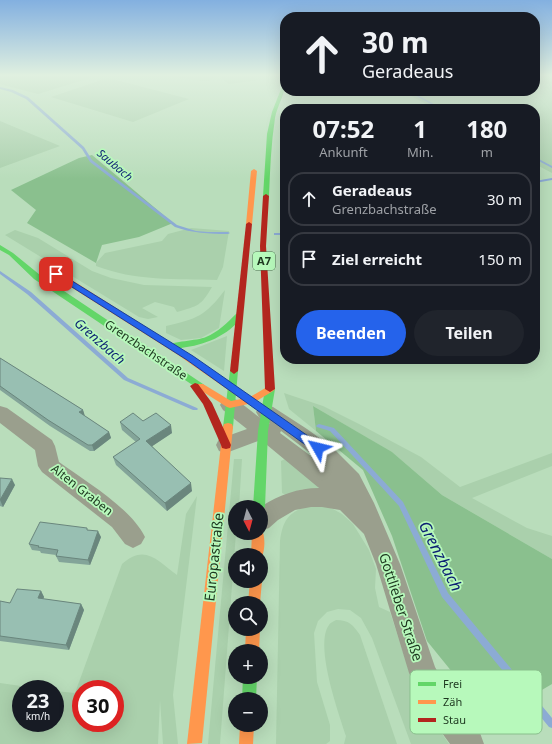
<!DOCTYPE html>
<html lang="de">
<meta charset="utf-8">
<style>
body{margin:0;font-family:"Noto Sans",sans-serif;background:#20242c;color:#f1f3f6;height:100vh;display:flex;flex-direction:column;font-size:15px;white-space:nowrap}
*{box-sizing:border-box;margin:0}
p{font-size:13px;color:#9ea1a6}
.icon{flex:none;width:22px;height:22px;fill:none;stroke:currentColor;stroke-width:2;stroke-linecap:round;stroke-linejoin:round}
.map{position:relative;flex:1;overflow:hidden}
.drawer{position:absolute;left:280px;top:104px;width:260px;height:260px;display:flex;flex-direction:column;background:#171b24;border-radius:16px;box-shadow:0 4px 16px #0002}
.drawer>*{flex:none}
.hud{position:absolute;left:280px;top:12px;width:260px;height:84px;border-radius:16px;box-shadow:0 4px 16px #0002;background:#171b24;color:#f1f3f6;overflow:hidden}
.needle{width:26px;rotate:174deg}
.tools{position:absolute;left:228px;top:500px;display:grid;gap:8px}
.tools a{display:grid;place-items:center;width:40px;height:40px;border-radius:50%;background:#171b24;box-shadow:0 4px 16px #0002;font-size:20px}
.speed{position:absolute;left:12px;top:680px;display:flex;gap:8px;font-size:20px;font-weight:700;text-align:center}
.speed>*{display:grid;place-content:center;width:52px;height:52px;border-radius:50%;background:#171b24;box-shadow:0 4px 16px #0002;line-height:1}
.speed small{font-size:10px;font-weight:400}
.speed .limit{border:6px solid #d22;background:#fff;color:#111}
.pin{position:absolute;display:grid;place-items:center;width:34px;height:34px;color:#fff;margin:-17px;border-radius:8px;box-shadow:0 2px 6px #0006}
.me{position:absolute;width:44px;margin:-22px;rotate:307deg;stroke-linejoin:round;filter:drop-shadow(0 0 3px #0008)}
.turn{display:flex;align-items:center;gap:14px;height:84px;padding:0 16px;font-size:18px}
.turn .icon{width:52px;height:52px;stroke-width:2.5}
.turn b{display:block;font-size:28px;line-height:34px}
.eta{display:flex;justify-content:space-evenly;align-items:center;height:68px;text-align:center}
.eta b{font-size:24px;font-weight:700;line-height:28px}
.button{display:flex;gap:8px;margin-top:auto;padding:8px 16px}
.button a{flex:1;height:46px;border-radius:24px;background:#2563eb;color:#fff;font-size:16px;font-weight:700;line-height:46px;text-align:center}
.button a+a{background:#20242c;color:#f1f3f6}
ul{padding:0;list-style:none}
li{display:flex;align-items:center;gap:12px;height:54px;margin:0 8px 6px;padding:0 8px;border:2px solid #363941;border-radius:16px}
li div{flex:1}
li b{display:block;font-size:15px}
li em{font-style:normal}
.map>svg:first-child{display:block}
.green{fill:#aad0ac;fill-rule:evenodd}
.forest{fill:#8ac08e}
.lines{fill:none;stroke-linecap:round;stroke-linejoin:round}
.stream{fill:#8cabd4;fill-rule:evenodd}
.street{fill:#9a9f8d;fill-rule:evenodd}
.fast{fill:#63d668;fill-rule:evenodd}
.slow{fill:#ff974d;fill-rule:evenodd}
.jam{fill:#b3261e;fill-rule:evenodd}
.wall{fill:#83a499}
.shaded-wall{fill:#6a867d}
.building{fill:#98bfb2;stroke:#6a867d}
.route{fill:#2563eb;stroke:#184099}
.labels{text-anchor:middle;stroke-width:3.5;stroke-linejoin:round;paint-order:stroke}
.far-water-label{font-size:11px;font-style:italic;fill:#0b1e72;stroke:#b7f9bb}
.shield{fill:#b7f9bb;stroke:#4b714e;stroke-width:1}
.shield-label{font-size:11px;font-weight:bold;fill:#1d371f}
.street-label{font-size:12px;fill:#1d371f;stroke:#b7f9bb}
.water-label{font-size:13px;font-style:italic;fill:#0b1e72;stroke:#b7f9bb}
.near-street-label{font-size:14px;fill:#1d371f;stroke:#b7f9bb}
.near-water-label{font-size:16px;font-style:italic;fill:#0b1e72;stroke:#b7f9bb}
.key{fill:#b7f9bb;stroke:#89bf8c;stroke-width:1}
.key-label{font-size:11px;fill:#1d371f}
</style>
<div class="map">
<svg width="552" height="744" viewBox="0 0 552 744">
<rect width="100%" height="100%" fill="#b9ddbb"/>
<g class="green">
<path d="M 0,75 L 95,75 L 90,78 L 38,94 L 0,84 Z"/>
<path d="M 156,75 L 252,75 L 257,80 L 229,84 L 219,76 L 207,81 Z"/>
<path d="M 535,76 L 552,82 L 552,173 L 535,164 L 535,109 L 435,109 L 402,91 L 535,91 Z"/>
<path d="M 108,78 L 189,99 L 133,122 L 51,97 Z"/>
<path d="M 0,121 L 60,146 L 0,168 Z"/>
<path d="M 191,228 L 229,231 L 223,267 L 217,280 C 176,279 135,281 96,266 L 96,263 L 105,253 L 162,241 L 168,234 Z"/>
<path d="M 15,230 L 38,238 L 92,271 L 111,278 L 144,285 L 212,287 C 201,306 198,306 177,312 L 174,307 L 155,302 L 142,308 L 158,317 L 148,319 L 139,317 L 5,235 Z"/>
<path d="M 225,290 L 219,328 L 201,338 L 181,340 L 166,333 L 166,326 C 197,319 205,316 225,290 Z"/>
<path d="M 227,336 L 224,371 L 191,350 Z"/>
<path d="M 284,393 L 323,406 L 359,424 L 421,457 L 460,487 L 552,453 L 552,466 L 472,498 L 527,528 L 552,536 L 552,559 L 442,495 L 393,453 L 313,406 L 316,431 L 289,409 Z"/>
<path d="M 289,457 L 320,484 L 317,489 L 303,489 L 286,495 L 282,493 L 281,461 Z"/>
<path d="M 234,459 L 242,459 L 239,507 L 235,507 L 235,533 L 236,533 L 220,744 L 208,744 Z"/>
<path d="M 197,496 L 173,695 L 178,744 L 163,744 L 160,700 L 158,744 L 0,744 L 0,683 L 42,689 L 21,689 L 21,723 L 55,723 L 55,691 L 75,693 L 122,564 C 145,543 158,561 177,575 L 186,514 ZM 81,689 L 115,689 L 115,723 L 81,723 Z"/>
<path d="M 310,505 L 322,505 L 333,509 L 342,514 L 353,524 L 369,550 L 376,569 L 375,588 L 379,607 L 390,612 L 415,690 L 433,721 L 449,744 L 411,744 L 372,638 L 361,618 L 350,610 L 338,609 L 327,612 L 318,621 L 314,633 L 317,682 L 330,725 L 330,741 L 326,744 L 276,744 L 280,541 C 283,519 289,512 310,505 Z"/>
<path d="M 336,620 C 349,620 353,625 360,635 L 397,744 L 344,744 L 346,736 C 339,714 314,645 329,625 C 330,623 334,621 336,620 Z"/>
</g>
<g class="forest">
<path d="M 92,155 L 173,223 L 139,237 L 102,245 L 96,263 L 27,223 L 36,210 L 11,190 L 79,158 Z"/>
<path d="M 313,406 L 392,452 L 442,495 L 552,559 L 552,684 L 491,720 L 427,641 L 392,536 L 363,470 L 316,431 Z"/>
</g>
<g class="lines">
<g class="stream">
<path d="M 0,87 L 13,90 L 28,97 L 84,147 L 92,160 L 177,225 L 196,231 L 208,232 L 228,232 L 230,233 L 228,234 C 209,234 192,233 175,227 L 90,162 L 82,149 L 26,99 L 11,92 L 0,89 Z"/>
<path d="M 407,91 L 410,91 L 443,109 L 440,109 Z"/>
<path d="M 535,157 L 552,166 L 552,168 L 535,159 Z"/>
<path d="M 552,178 L 552,180 L 535,183 L 535,181 Z"/>
<rect x="274" y="233" width="11" height="2"/>
<path d="M 0,271 L 31,292 L 128,378 L 197,408 L 198,409 L 197,410 L 193,410 L 124,380 L 27,294 L 0,274 Z"/>
<path d="M 319,424 L 334,428 L 403,502 L 448,593 L 552,718 L 552,728 L 549,727 L 442,597 L 399,506 L 330,431 L 317,427 L 316,426 L 317,425 Z"/>
</g>
<g class="street">
<path d="M 230,398 L 237,400 L 268,424 L 270,424 L 259,417 L 256,412 L 259,407 L 266,405 L 273,407 L 307,429 L 332,447 L 359,474 L 374,503 L 400,564 L 435,667 L 454,702 L 480,733 L 484,744 L 450,744 L 434,722 L 409,673 L 376,564 L 364,534 L 340,510 L 322,507 L 311,507 L 295,510 L 278,520 L 269,528 L 261,531 L 262,506 C 279,495 298,488 319,488 L 261,440 L 226,453 L 219,451 L 216,445 L 219,439 L 247,429 L 223,410 L 220,405 L 223,400 ZM 281,431 L 318,459 L 327,468 L 280,433 Z"/>
<path d="M 0,406 L 7,408 L 52,440 L 55,446 L 59,462 C 85,481 131,508 145,537 L 141,544 L 133,548 L 125,544 L 112,527 L 42,472 L 38,466 L 35,450 L 0,423 Z"/>
</g>
<g class="fast">
<path d="M 285,83 C 285,95 277,106 275,118 C 271,144 270,170 269,196 L 266,198 L 263,196 L 267,134 L 272,112 L 283,84 Z"/>
<path d="M 0,245 L 13,253 L 40,275 L 203,384 L 205,386 L 203,388 L 197,388 L 34,279 L 9,255 L 0,250 Z"/>
<path d="M 236,314 L 239,314 L 243,316 C 228,336 205,345 181,348 C 176,348 170,350 167,346 C 172,341 197,341 206,337 C 218,332 227,323 236,314 Z"/>
<path d="M 234,368 L 238,371 L 233,427 L 232,430 L 224,430 L 223,427 L 230,371 Z"/>
<path d="M 270,386 L 275,389 L 268,431 L 265,507 L 261,511 L 261,507 L 253,507 L 258,431 L 265,389 Z"/>
<path d="M 243,677 L 257,677 L 256,699 L 242,699 Z"/>
</g>
<g class="slow">
<path d="M 254,169 L 257,171 L 252,224 L 249,226 L 246,224 L 251,171 Z"/>
<path d="M 66,280 L 72,280 L 184,351 L 250,397 L 267,387 L 273,387 L 275,389 L 273,391 L 253,403 L 230,408 L 227,407 L 197,388 L 195,386 L 197,384 L 203,384 L 231,401 L 241,399 L 178,355 L 66,284 Z"/>
<path d="M 228,423 L 232,424 L 233,427 L 202,743 L 187,744 L 223,427 L 224,424 Z"/>
<path d="M 261,529 C 266,535 265,552 261,559 L 261,555 L 251,555 L 252,533 L 261,533 Z"/>
<path d="M 261,578 L 262,581 L 260,603 L 248,603 L 250,581 L 261,581 Z"/>
<path d="M 246,629 L 260,629 L 259,651 L 245,651 Z"/>
<path d="M 240,725 L 254,725 L 253,744 L 239,744 Z"/>
</g>
<g class="jam">
<path d="M 266,194 L 269,196 L 266,246 L 275,389 L 270,392 L 265,389 L 260,246 L 263,196 Z"/>
<path d="M 249,222 L 252,224 L 238,371 L 234,374 L 230,371 L 246,224 Z"/>
<path d="M 195,383 L 198,384 L 212,403 L 231,445 L 230,448 L 226,449 L 222,448 L 221,445 L 203,404 L 190,386 Z"/>
</g>
</g>
<g class="wall">
<path d="M 0,358 L 83,410 L 84,416 L 109,432 L 111,438 L 94,451 L 90,451 L 50,426 L 0,390 Z"/>
<path d="M 143,421 L 172,433 L 152,446 L 192,491 L 167,511 L 116,465 L 113,457 L 136,442 L 122,430 L 120,422 Z"/>
<path d="M 0,478 L 15,485 L 3,507 L 0,506 Z"/>
<path d="M 88,530 L 101,537 L 90,565 L 59,562 L 56,556 L 56,555 L 41,553 L 40,551 L 32,550 L 29,544 Z"/>
<path d="M 41,591 L 44,597 L 43,599 L 81,604 L 84,610 L 69,650 L 0,641 L 0,601 L 10,603 Z"/>
</g>
<g class="shaded-wall">
<path d="M 83,410 L 85,416 L 79,412 Z"/>
<path d="M 171,425 L 172,433 L 148,449 L 146,441 Z"/>
<path d="M 109,432 L 111,438 L 94,451 L 92,445 Z"/>
<path d="M 12,479 L 15,485 L 3,507 L 0,500 Z"/>
<path d="M 191,483 L 192,491 L 167,511 L 165,503 Z"/>
<path d="M 98,531 L 101,537 L 90,565 L 88,560 Z"/>
<path d="M 41,591 L 44,597 L 41,604 L 38,598 Z"/>
<path d="M 81,604 L 84,610 L 69,650 L 66,645 Z"/>
</g>
<g class="building">
<path d="M 0,358 L 83,410 L 79,412 L 109,432 L 92,445 L 88,445 L 48,420 L 0,386 Z"/>
<path d="M 133,413 L 143,421 L 156,413 L 171,425 L 146,441 L 191,483 L 165,503 L 113,457 L 140,439 L 120,422 Z"/>
<path d="M 0,478 L 12,479 L 0,500 Z"/>
<path d="M 40,522 L 87,528 L 87,530 L 98,531 L 88,560 L 56,556 L 58,550 L 38,547 L 39,546 L 29,544 Z"/>
<path d="M 17,589 L 41,591 L 38,598 L 81,604 L 66,645 L 0,636 L 0,601 L 10,603 Z"/>
</g>
<linearGradient id="sky" x2="0" y2="1"><stop stop-color="#83b0e0"/><stop offset="0.42" stop-color="#e0f0e0"/><stop offset="1" stop-color="#e0f0e0" stop-opacity="0"/></linearGradient>
<rect width="552" height="179" fill="url(#sky)"/>
<path class="route" d="M 56,271 L 193,356 L 321,445 L 323,448 L 321,451 L 314,451 L 187,360 L 53,275 L 52,274 Z"/>
<g class="labels">
<g class="far-water-label">
<text transform="translate(115 165) rotate(40)" y="4">Saubach</text>
</g>
<rect class="shield" x="253" y="252" width="22" height="18" rx="3"/>
<g class="shield-label">
<text x="264" y="265">A7</text>
</g>
<g class="street-label">
<text transform="translate(146 350) rotate(34)" y="4">Grenzbachstraße</text>
<text transform="translate(82 490) rotate(38)" y="4">Alten Graben</text>
</g>
<g class="water-label">
<text transform="translate(100 341) rotate(41)" y="5">Grenzbach</text>
</g>
<g class="near-street-label">
<text transform="translate(214 557) rotate(-84)" y="5">Europastraße</text>
<text transform="translate(401 607) rotate(72)" y="5">Gottlieber Straße</text>
</g>
<g class="near-water-label">
<text transform="translate(441 556) rotate(63)" y="6">Grenzbach</text>
</g>
</g>
<rect x="410" y="670" width="132" height="64" rx="6" class="key"/>
<rect x="418" y="682" width="18" height="4" fill="#63d668"/>
<rect x="418" y="700" width="18" height="4" fill="#ff974d"/>
<rect x="418" y="718" width="18" height="4" fill="#b3261e"/>
<g class="key-label">
<text x="443" y="688">Frei</text>
<text x="443" y="706">Zäh</text>
<text x="443" y="724">Stau</text>
</g>
</svg>
<div class="tools">
<a><svg class="needle" viewBox="-14 -14 28 28"><path d="M0-13l5 13h-10z" fill="#e53935"/><path d="M0 13l5-13h-10z" fill="#9ea1a6"/></svg></a>
<a><svg class="icon" aria-label="sound" viewBox="0 0 24 24"><path d="M4 9h4l5-4v14l-5-4H4zM17 9q2 3 0 6"/></svg></a>
<a><svg class="icon" aria-label="search" viewBox="0 0 24 24"><circle cx="10" cy="10" r="6"/><path d="M15 15l6 6"/></svg></a>
<a>+</a>
<a>−</a>
</div>
<div class="speed"><div>23<small>km/h</small></div><div class="limit">30</div></div>
<div class="pin" style="left:56px;top:274px;background:#d93025"><svg class="icon" aria-label="arrive" viewBox="0 0 24 24"><path d="M6 21V4h12l-3 4 3 4H6"/></svg></div>
<svg class="me" style="left:318px;top:448px" viewBox="-20 -20 40 40"><path d="M0-17L14 15 0 8-14 15z" fill="#2563eb" stroke="#fff" stroke-width="4"/></svg>
<div class="hud">
<div class="turn"><svg class="icon" aria-label="ahead" viewBox="0 0 24 24"><path d="M12 20V5M6 11l6-6 6 6"/></svg><div><b>30 m</b>Geradeaus</div></div>
</div>
<section class="drawer">
<div class="eta">
<div><b>07:52</b><p>Ankunft</p></div>
<div><b>1</b><p>Min.</p></div>
<div><b>180</b><p>m</p></div>
</div>
<ul>
<li><svg class="icon" aria-label="ahead" viewBox="0 0 24 24"><path d="M12 20V5M6 11l6-6 6 6"/></svg><div><b>Geradeaus</b><p>Grenzbachstraße</p></div><em>30 m</em></li>
<li><svg class="icon" aria-label="arrive" viewBox="0 0 24 24"><path d="M6 21V4h12l-3 4 3 4H6"/></svg><div><b>Ziel erreicht</b></div><em>150 m</em></li>
</ul>
<div class="button"><a>Beenden</a><a>Teilen</a></div>
</section>
</div>
